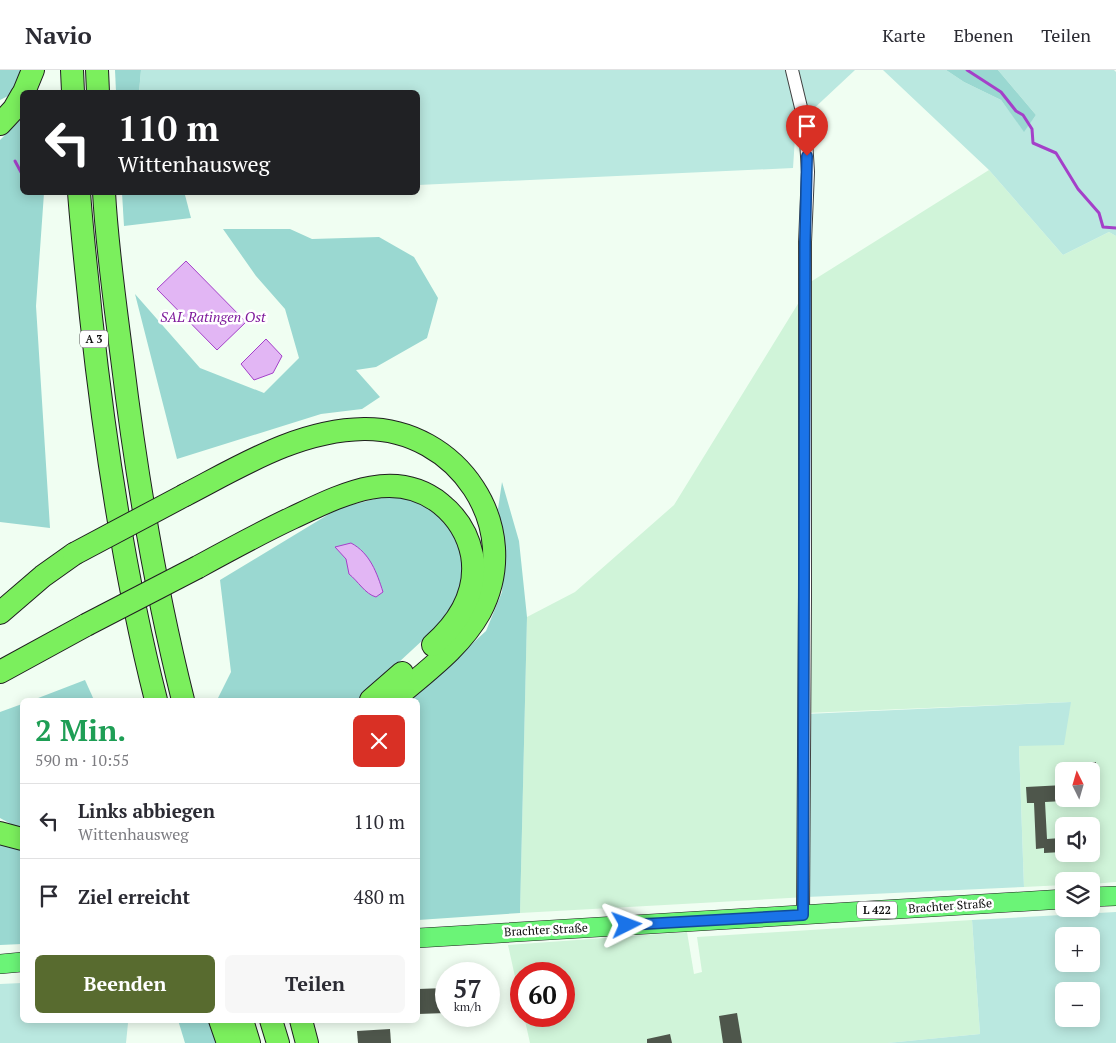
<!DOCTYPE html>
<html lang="de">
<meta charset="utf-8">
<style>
body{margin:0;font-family:"PT Serif",serif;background:#f7f7f7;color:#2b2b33;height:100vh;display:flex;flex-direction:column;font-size:19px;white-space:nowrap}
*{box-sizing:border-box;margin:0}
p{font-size:16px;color:#7c7c81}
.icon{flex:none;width:28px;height:28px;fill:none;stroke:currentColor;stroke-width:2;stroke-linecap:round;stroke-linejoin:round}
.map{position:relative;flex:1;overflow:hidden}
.drawer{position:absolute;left:20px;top:628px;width:400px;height:325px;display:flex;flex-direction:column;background:#fff;border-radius:8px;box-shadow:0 2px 12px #0003}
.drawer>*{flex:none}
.guide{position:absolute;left:20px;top:20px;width:400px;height:105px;border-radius:8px;box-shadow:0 2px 12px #0003;background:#202124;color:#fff;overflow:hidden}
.needle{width:32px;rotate:355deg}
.controls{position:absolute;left:1055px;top:692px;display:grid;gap:10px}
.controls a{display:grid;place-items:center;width:45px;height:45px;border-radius:8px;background:#fff;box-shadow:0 2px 12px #0003;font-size:25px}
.speed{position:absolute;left:435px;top:892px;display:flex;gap:10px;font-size:25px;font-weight:700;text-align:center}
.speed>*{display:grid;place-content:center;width:65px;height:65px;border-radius:50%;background:#fff;box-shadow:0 2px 12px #0003;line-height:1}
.speed small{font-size:12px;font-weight:400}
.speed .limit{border:8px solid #d22;background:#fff;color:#111}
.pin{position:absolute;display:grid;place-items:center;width:42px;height:42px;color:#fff;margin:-51px -21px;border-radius:50% 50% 50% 0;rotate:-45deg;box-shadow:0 0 5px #0007}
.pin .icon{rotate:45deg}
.me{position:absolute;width:55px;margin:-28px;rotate:87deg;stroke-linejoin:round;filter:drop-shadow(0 0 4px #0008)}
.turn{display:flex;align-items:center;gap:18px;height:105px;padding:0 15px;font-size:22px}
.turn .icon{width:65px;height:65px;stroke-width:2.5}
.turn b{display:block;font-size:35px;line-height:42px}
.round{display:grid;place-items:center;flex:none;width:52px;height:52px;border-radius:8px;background:#f7f7f7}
.overview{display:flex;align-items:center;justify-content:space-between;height:85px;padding:0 15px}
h1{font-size:30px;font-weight:700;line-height:38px;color:#1e9e55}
.primary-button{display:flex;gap:10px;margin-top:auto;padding:10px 15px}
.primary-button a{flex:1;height:58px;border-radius:8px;background:#586b2f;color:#fff;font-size:20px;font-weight:700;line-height:58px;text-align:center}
.primary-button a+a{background:#f7f7f7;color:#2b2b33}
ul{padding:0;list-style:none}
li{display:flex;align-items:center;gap:15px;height:75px;padding:0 15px;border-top:1px solid #e1e1e2}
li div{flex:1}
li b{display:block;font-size:19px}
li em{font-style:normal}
header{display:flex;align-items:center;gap:30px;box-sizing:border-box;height:70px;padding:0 25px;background:#fff;border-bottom:1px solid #e1e1e2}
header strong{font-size:24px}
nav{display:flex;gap:28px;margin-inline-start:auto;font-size:18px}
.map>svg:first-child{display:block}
.farmland{fill:#d0f4d9;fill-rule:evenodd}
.green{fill:#bae8e0;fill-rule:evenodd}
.forest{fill:#9ad8d1}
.water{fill:#e2b6f4;stroke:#a440c9}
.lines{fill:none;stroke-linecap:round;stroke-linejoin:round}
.stream{stroke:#a440c9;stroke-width:3}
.building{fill:#4e564b}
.minor-casing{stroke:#414141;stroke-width:14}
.primary-casing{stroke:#1f1f1f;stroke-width:20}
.motorway-casing{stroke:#1f1f1f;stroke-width:24}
.minor{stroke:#fff;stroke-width:12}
.primary{stroke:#6bf477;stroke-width:19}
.motorway{stroke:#7bef5d;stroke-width:22}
.motorway-bridge-casing{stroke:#1f1f1f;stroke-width:24;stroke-linecap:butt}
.motorway-bridge{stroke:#7bef5d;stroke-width:22}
.route-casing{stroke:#114b97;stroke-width:12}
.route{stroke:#1a73e8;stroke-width:9}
.labels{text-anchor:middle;stroke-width:5;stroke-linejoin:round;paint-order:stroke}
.shield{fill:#fff;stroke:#565656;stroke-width:1}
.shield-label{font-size:11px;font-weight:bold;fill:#0e0e0e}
.street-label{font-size:12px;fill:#0e0e0e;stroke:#fff}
.water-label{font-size:14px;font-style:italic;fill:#7f1b9c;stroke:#fff}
</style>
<header>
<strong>Navio</strong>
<nav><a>Karte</a><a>Ebenen</a><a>Teilen</a></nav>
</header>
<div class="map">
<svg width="1116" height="973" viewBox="0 0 1116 973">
<rect width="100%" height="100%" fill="#f0fef2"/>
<g class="farmland">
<path d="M 989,100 L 1063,185 L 1109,162 L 1116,166 L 1116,812 L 1091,814 L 1091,811 L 1064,811 L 1064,815 L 1024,817 L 1019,676 L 1071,632 L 806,643 L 807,827 L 520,843 L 527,547 L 575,522 L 674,435 L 812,211 ZM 1064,701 L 1091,701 L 1091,729 L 1064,729 ZM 1064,756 L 1091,756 L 1091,784 L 1064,784 Z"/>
<path d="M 972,850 L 980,964 L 887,973 L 530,973 L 524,946 L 564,946 L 564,904 L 521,904 L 521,934 L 508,875 L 687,862 L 694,904 L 702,902 L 697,867 Z"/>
</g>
<g class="green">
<path d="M 141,0 L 785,0 L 794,29 L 796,53 L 793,98 L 418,115 L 418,22 L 139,22 Z"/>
<path d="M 795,0 L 855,0 L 808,44 Z"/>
<path d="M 883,0 L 946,0 L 964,12 L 1001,30 L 1024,61 L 1036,45 L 998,0 L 1114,0 L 1116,2 L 1116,166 L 1109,162 L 1063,185 L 989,100 Z"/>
<path d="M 1071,632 L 1064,675 L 1019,676 L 1024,817 L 807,827 L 806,644 Z"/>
<path d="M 1116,842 L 1116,973 L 887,973 L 980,964 L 972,850 ZM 1064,866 L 1091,866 L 1091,894 L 1064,894 ZM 1091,921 L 1091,949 L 1064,949 L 1064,921 Z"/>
<path d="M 22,913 L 22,950 L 117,950 L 128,953 L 126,973 L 0,973 L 0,914 Z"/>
</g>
<g class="forest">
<path d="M 0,0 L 22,0 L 14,23 L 0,30 Z"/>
<path d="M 115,0 L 141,0 L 139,22 L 116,22 Z"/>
<path d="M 946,0 L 998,0 L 1036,45 L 1024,62 L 1001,30 L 964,12 Z"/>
<path d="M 22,48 L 22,122 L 44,123 L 36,236 L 50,458 L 0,452 L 0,70 Z"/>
<path d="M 122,123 L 167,123 L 185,125 L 191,148 L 124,156 Z"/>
<path d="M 223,159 L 290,159 L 312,169 L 379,167 L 414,187 L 438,228 L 427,268 L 376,297 L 356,300 L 380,327 L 362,339 L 321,344 L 177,389 L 135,224 L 200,298 L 264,323 L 299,288 L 285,239 L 256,206 Z"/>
<path d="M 502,412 L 519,471 L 527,547 L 520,843 L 418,850 L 418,630 L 410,630 L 486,561 L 502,522 L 505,471 L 498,439 Z"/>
<path d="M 387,426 L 420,429 L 447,448 L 458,467 L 464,514 L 452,543 L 358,630 L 217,630 L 231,602 L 220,510 L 339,438 Z"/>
<path d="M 85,610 L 94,630 L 33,630 Z"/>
<path d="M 22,634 L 22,760 L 0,748 L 0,642 Z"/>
<path d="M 0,770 L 22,780 L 22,874 L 0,875 Z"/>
<path d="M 178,950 L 214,950 L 221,973 L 185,973 Z"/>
</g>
<g class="water">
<path d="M 186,191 L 246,252 L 217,280 L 157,219 Z"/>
<path d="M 266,269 L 282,286 L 273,303 L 254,310 L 241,294 Z"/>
<path d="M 351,473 C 370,483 377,503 383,522 L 376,527 C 365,524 358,511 349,504 L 346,489 L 335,477 Z"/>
</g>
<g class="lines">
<g class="stream">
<path d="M 967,0 L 1001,22 L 1016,41 L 1023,45 L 1032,59 L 1033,73 L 1056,83 L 1078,119 L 1099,143 L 1103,157 L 1116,158"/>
<path d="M 15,91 L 22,104"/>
</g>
</g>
<g class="building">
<path d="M 1096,692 L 1096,701 L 1083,701 L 1083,693 Z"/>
<path d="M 1064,715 L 1064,731 L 1045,732 L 1047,769 L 1061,768 L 1062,782 L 1044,783 L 1044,778 L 1036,779 L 1034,733 L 1027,733 L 1026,717 Z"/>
<path d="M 446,918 L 446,943 L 418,944 L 418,919 Z"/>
<path d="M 737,943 L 742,973 L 723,973 L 719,946 Z"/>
<path d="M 390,959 L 391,973 L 358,973 L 357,961 Z"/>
<path d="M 670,964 L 672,973 L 647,973 L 647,969 Z"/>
</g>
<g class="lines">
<g class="minor-casing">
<path id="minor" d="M 792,0 L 805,54 L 808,102 L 805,172 L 805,527 L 803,845"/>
</g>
<g class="primary-casing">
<g id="primary">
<path d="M 1091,827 L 1116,826"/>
<path d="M 418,868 L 1064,829"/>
<path d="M 0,894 L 22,892"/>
</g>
</g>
<g class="motorway-casing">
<g id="motorway">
<path d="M 72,0 L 73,22"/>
<path d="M 97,0 L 98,22"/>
<path d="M 24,22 L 33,0"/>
<path d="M 0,54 L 14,39 L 22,25"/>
<path d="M 79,122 C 82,164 87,205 91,247 C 105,376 124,504 156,630"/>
<path d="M 104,122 C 107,178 115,233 122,288 C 136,403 155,518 183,630"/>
<path d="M 185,425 C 241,396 298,360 364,359 C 457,358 525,457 480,542 C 460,578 424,603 393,630"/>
<path d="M 198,497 C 229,480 260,463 292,448 C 339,426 394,396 441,434 C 457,447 468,465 472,485 C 478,521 459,552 433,575"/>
<path d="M 0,543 L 43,506 L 74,484"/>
<path d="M 0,602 L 86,555"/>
<path d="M 371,630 L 402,603"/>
<path d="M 0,763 L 22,769"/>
<path d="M 220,950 L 228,973"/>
<path d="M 242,950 L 249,973"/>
<path d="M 271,950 L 278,973"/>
<path d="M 301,950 L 307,973"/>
</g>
</g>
<use href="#minor" class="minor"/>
<use href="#primary" class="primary"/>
<use href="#motorway" class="motorway"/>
<g class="motorway-bridge-casing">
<g id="motorway-bridge">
<path d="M 74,484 L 185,425"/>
<path d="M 86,555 L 198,497"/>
</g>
</g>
<use href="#motorway-bridge" class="motorway-bridge"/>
</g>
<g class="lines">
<g class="route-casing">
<path id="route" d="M 627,855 L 803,845 L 805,172 L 807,86"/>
</g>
<use href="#route" class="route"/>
</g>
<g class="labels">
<g class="shield">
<rect x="80" y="260.5" width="28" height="17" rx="4"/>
<rect x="857" y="831.5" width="40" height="17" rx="4"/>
</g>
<g class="shield-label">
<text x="94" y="273">A 3</text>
<text x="877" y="844">L 422</text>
</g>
<g class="street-label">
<text transform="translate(950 836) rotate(-4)" y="4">Brachter Straße</text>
<text transform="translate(546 860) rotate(-3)" y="4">Brachter Straße</text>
</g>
<g class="water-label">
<text x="213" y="252">SAL Ratingen Ost</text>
</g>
</g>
</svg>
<div class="controls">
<a><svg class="needle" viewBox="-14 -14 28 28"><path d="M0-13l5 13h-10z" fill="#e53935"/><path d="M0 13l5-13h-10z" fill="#7c7c81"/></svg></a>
<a><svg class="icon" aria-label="sound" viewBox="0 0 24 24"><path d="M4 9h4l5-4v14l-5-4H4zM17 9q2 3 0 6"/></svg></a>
<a><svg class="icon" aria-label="layers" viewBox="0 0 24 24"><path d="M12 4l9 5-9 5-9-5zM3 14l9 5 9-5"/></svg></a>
<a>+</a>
<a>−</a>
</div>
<div class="speed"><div>57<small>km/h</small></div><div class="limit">60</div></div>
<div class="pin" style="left:807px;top:86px;background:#d93025"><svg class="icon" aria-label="arrive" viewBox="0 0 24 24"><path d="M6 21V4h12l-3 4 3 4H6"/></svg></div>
<svg class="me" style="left:627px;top:855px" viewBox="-20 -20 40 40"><path d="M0-17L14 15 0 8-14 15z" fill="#1a73e8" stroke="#fff" stroke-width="4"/></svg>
<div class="guide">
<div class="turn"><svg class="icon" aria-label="left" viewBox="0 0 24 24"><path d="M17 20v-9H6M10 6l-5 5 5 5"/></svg><div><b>110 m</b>Wittenhausweg</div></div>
</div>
<section class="drawer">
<div class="overview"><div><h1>2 Min.</h1><p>590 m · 10:55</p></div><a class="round" style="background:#d93025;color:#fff"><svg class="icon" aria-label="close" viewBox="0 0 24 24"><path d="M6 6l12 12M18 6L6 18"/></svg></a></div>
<ul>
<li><svg class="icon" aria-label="left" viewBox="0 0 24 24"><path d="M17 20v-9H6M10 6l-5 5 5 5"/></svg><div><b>Links abbiegen</b><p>Wittenhausweg</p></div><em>110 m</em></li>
<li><svg class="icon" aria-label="arrive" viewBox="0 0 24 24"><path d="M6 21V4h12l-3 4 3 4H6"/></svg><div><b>Ziel erreicht</b></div><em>480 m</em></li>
</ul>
<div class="primary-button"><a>Beenden</a><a>Teilen</a></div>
</section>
</div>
